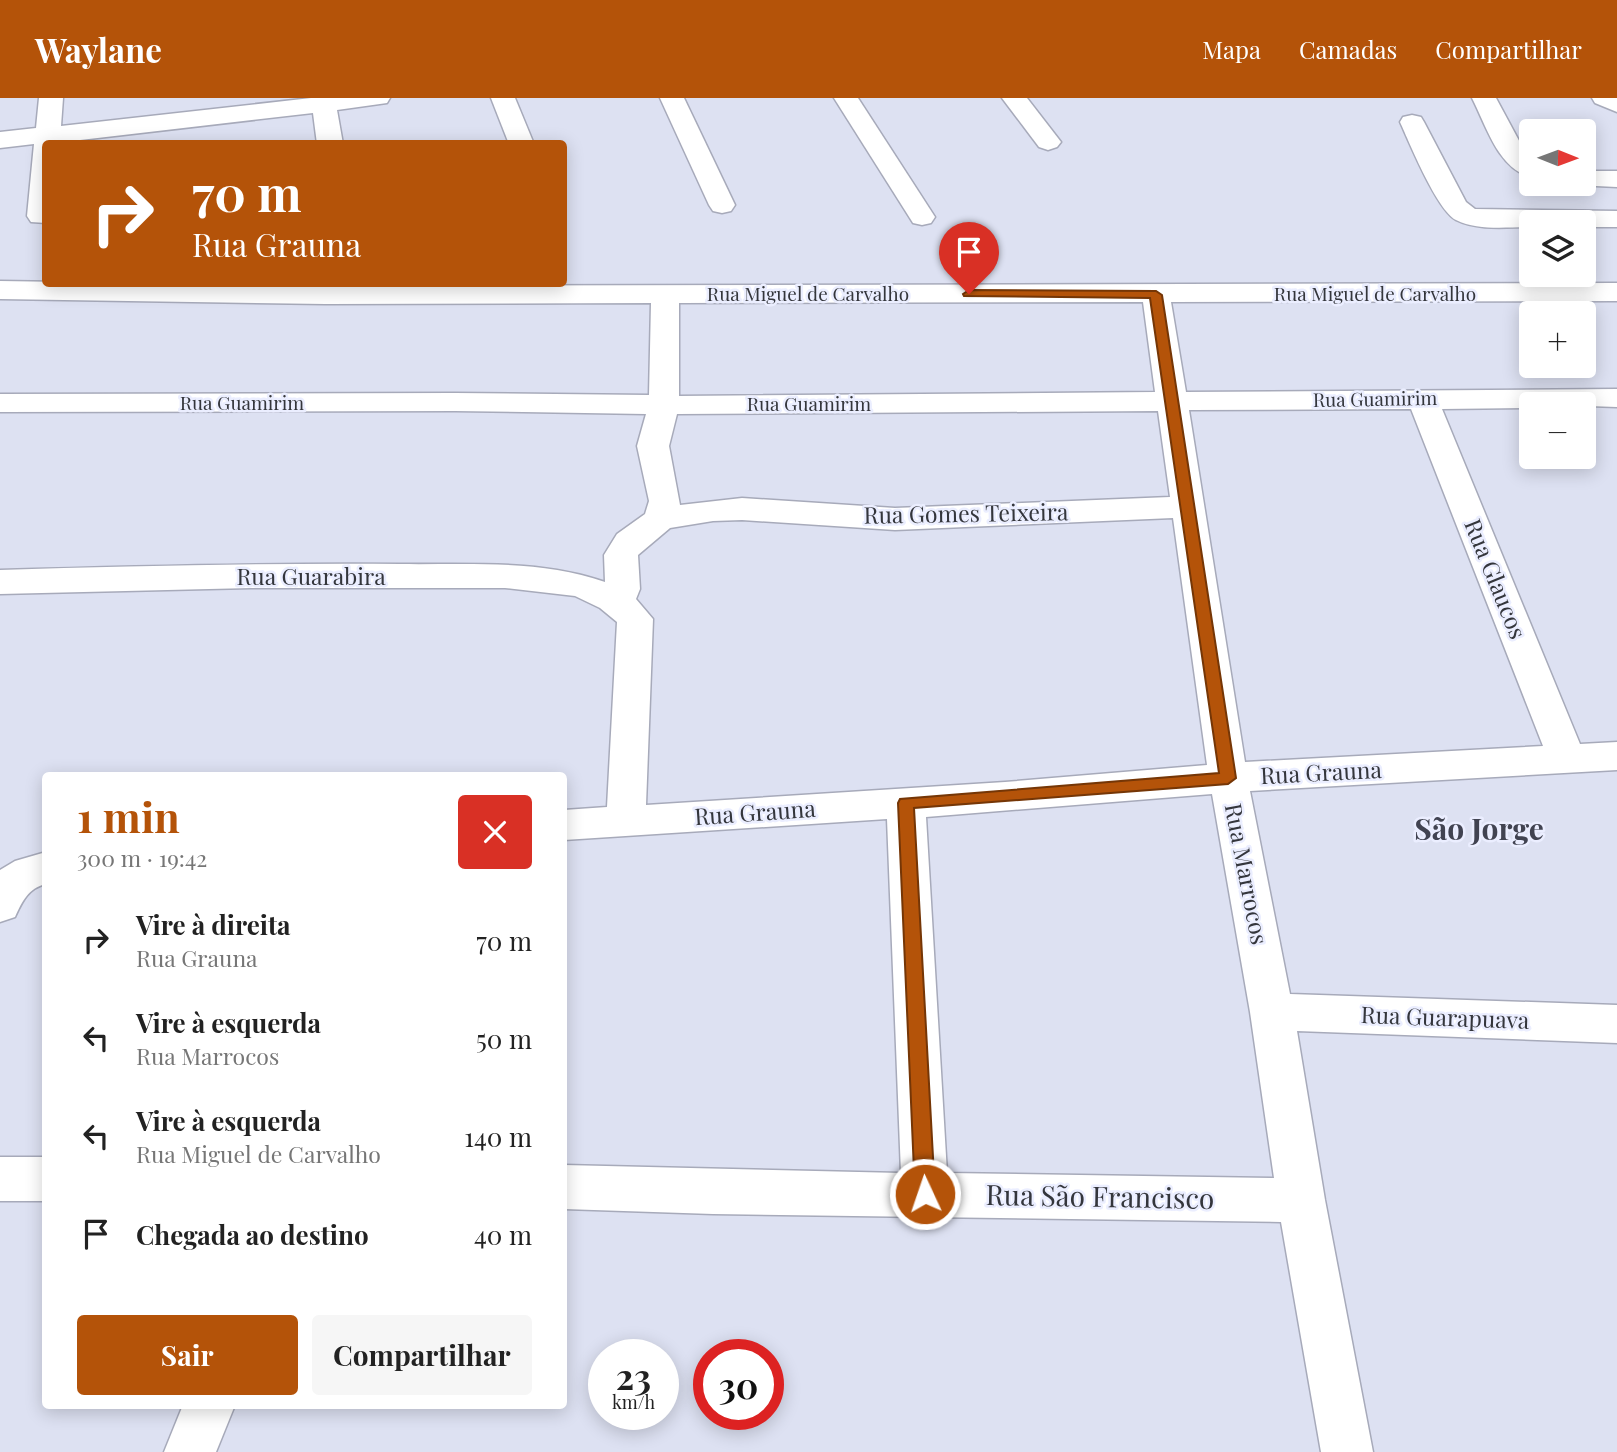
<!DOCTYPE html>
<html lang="pt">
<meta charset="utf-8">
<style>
body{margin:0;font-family:"Playfair Display",serif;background:#f6f6f6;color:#222;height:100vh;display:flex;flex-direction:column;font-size:26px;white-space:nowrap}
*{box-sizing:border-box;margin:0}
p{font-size:23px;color:#767676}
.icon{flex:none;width:38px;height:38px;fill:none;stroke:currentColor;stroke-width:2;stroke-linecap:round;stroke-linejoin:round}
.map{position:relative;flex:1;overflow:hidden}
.side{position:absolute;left:42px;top:674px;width:525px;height:637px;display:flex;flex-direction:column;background:#fff;border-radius:7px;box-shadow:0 4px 18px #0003}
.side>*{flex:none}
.hud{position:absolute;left:42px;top:42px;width:525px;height:147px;border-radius:7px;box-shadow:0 4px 18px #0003;background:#b45309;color:#fff;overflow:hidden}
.needle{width:46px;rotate:91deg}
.controls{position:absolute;left:1519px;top:21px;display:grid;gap:14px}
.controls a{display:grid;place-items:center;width:77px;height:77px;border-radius:7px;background:#fff;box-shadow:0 4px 18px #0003;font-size:35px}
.speed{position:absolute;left:588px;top:1241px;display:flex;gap:14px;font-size:35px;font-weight:700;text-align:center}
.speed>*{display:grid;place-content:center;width:91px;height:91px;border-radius:50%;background:#fff;box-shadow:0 4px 18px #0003;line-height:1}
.speed small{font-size:18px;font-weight:400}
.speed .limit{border:10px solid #d22;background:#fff;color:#111}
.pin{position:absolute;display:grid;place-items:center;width:60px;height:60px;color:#fff;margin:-72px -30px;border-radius:50% 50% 50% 0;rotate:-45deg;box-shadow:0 0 7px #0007}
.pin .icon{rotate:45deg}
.me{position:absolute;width:77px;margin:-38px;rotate:357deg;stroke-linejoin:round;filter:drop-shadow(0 0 5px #0008)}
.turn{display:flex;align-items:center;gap:24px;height:147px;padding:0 35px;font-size:32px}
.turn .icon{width:91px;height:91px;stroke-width:2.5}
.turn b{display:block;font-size:49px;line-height:60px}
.round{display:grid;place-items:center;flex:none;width:74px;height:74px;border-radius:7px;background:#f6f6f6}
.head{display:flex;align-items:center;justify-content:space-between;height:119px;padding:0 35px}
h1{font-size:42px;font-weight:700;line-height:52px;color:#b45309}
.button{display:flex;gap:14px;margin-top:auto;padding:14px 35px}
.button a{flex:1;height:80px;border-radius:7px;background:#b45309;color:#fff;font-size:28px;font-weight:700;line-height:80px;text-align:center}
.button a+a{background:#f6f6f6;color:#222}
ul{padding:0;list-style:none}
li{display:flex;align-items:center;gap:21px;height:98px;padding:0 35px}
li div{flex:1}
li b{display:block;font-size:26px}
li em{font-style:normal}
header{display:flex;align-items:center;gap:42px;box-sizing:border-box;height:98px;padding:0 35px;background:#b45309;color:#fff}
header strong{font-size:33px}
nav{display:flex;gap:38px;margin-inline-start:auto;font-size:24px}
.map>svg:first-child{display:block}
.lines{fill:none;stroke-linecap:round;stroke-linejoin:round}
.minor-casing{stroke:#a7aaba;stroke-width:3}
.tertiary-casing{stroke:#a7aaba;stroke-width:3}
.minor{fill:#fff;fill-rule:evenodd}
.tertiary{fill:#fff;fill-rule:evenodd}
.route{fill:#b45309;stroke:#753606;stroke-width:2}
.labels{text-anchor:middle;stroke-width:5;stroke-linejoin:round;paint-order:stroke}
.far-street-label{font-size:19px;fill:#34363c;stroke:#ebeeff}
.street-label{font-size:23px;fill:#34363c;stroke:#ebeeff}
.near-street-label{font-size:28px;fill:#34363c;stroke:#ebeeff}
.district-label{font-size:30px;font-weight:bold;fill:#414351;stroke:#ebeeff}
</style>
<header>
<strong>Waylane</strong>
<nav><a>Mapa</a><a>Camadas</a><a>Compartilhar</a></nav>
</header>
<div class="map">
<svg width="1617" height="1354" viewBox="0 0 1617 1354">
<rect width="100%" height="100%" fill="#dde1f2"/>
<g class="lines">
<g class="minor-casing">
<g id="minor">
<path d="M 39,0 L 63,0 L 61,28 L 311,0 L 390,0 L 387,5 L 337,12 L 343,46 L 317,46 L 313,15 L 46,46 L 46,125 L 31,124 L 27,118 L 34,46 L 0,50 L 0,34 L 36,30 Z"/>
<path d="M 491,0 L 515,0 L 534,46 L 509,46 Z"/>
<path d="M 660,0 L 684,0 L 735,107 L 731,113 L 722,115 L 713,113 L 709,107 Z"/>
<path d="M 834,0 L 858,0 L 935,119 L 931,125 L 922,127 L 913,125 Z"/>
<path d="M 1002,0 L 1027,0 L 1061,44 L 1057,49 L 1048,52 L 1039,49 Z"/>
<path d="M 1472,0 L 1496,0 L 1524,52 L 1531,58 L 1531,79 C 1498,71 1486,27 1472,0 Z"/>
<path d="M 1412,17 L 1421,19 L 1424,24 L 1466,104 L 1475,111 L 1617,113 L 1617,129 L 1584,129 L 1584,124 L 1531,124 L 1531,129 C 1507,129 1478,133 1456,122 C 1437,112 1410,46 1400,24 L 1403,19 Z"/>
<path d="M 1584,73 L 1617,73 L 1617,89 L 1575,87 L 1584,86 Z"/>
<path d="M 0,183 L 326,188 L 1617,185 L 1617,203 L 1171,204 L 1186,294 L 1617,291 L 1617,309 L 1531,306 L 1531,310 L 1442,311 L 1580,646 L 1617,644 L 1617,672 L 1250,693 L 1290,896 L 1617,907 L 1617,945 L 1297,933 L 1325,1102 L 1373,1354 L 1321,1354 L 1281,1124 L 713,1116 L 564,1111 L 564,1067 L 901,1075 L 887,721 L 564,742 L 564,712 L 607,709 L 617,524 L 600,510 L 575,498 L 505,490 L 251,490 L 0,496 L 0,472 C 133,468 266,465 399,466 C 468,467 540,461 605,484 L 604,457 L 617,436 L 645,416 L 649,403 L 637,348 L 646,316 L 455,313 L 0,314 L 0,296 L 455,295 L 649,297 L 651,205 L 326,206 L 0,201 ZM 1143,204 L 1155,294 L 679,298 L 679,205 ZM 1411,311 L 1543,648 L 1245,664 L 1189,312 ZM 1158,313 L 1170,399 L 895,410 L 742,400 L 680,407 L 669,348 L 677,316 ZM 1173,420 L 1207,667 L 1005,684 L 646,707 L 653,521 L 636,501 L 640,491 L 638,457 L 670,430 L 713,423 L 742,422 L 895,432 ZM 1212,696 L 1250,914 L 1274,1080 L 947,1075 L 926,719 Z"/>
<path d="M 46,754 L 46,786 C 28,790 22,804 15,819 L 0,824 L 0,772 L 15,763 Z"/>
<rect x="0" y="1059" width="46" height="44"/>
<path d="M 183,1307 L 235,1307 L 216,1354 L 164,1354 Z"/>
</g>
</g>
<g class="tertiary-casing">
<path id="tertiary" d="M 1592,0 L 1617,0 L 1617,14 L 1595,5 Z"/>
</g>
<use href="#minor" class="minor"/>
<use href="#tertiary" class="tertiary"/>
</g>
<path class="route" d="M 969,192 L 1156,193 L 1162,197 L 1236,680 L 1228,686 L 914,710 L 935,1096 L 932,1102 L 925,1105 L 918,1102 L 915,1096 L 898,705 L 900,701 L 1219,675 L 1150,200 L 964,198 L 963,196 Z"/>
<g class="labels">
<g class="far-street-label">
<text x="808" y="203">Rua Miguel de Carvalho</text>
<text x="1375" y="203">Rua Miguel de Carvalho</text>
<text transform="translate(1375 301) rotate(-1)" y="7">Rua Guamirim</text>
<text x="242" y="312">Rua Guamirim</text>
<text x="809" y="313">Rua Guamirim</text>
</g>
<g class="street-label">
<text transform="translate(966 416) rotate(-1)" y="8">Rua Gomes Teixeira</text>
<text x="311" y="487">Rua Guarabira</text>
<text transform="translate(1495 481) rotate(68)" y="8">Rua Glaucos</text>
<text transform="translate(1321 675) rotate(-3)" y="8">Rua Grauna</text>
<text transform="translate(755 715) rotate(-4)" y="8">Rua Grauna</text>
<text transform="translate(1246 776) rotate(79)" y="8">Rua Marrocos</text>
<text transform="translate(1445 920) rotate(2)" y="8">Rua Guarapuava</text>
</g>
<g class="near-street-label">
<text transform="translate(1100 1099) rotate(1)" y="10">Rua São Francisco</text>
</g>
<g class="district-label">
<text x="1479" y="742">São Jorge</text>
</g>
</g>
</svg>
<div class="controls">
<a><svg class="needle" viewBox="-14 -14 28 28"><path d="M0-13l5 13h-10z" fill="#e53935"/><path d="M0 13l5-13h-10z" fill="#767676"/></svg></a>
<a><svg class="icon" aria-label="layers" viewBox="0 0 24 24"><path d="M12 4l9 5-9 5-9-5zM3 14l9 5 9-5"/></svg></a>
<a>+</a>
<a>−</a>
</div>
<div class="speed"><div>23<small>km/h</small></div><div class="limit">30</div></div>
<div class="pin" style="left:969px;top:196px;background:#d93025"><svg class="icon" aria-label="arrive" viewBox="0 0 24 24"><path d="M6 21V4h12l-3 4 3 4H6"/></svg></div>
<svg class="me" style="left:925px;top:1096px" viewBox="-20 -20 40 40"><circle r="17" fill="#b45309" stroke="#fff" stroke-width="3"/><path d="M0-11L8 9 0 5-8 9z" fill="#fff"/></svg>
<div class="hud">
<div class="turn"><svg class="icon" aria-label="right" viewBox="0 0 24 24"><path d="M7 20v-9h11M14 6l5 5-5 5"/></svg><div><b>70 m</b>Rua Grauna</div></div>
</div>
<section class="side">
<div class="head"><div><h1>1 min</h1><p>300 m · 19:42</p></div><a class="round" style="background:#d93025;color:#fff"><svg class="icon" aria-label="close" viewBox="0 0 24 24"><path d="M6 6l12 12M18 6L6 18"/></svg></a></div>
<ul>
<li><svg class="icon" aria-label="right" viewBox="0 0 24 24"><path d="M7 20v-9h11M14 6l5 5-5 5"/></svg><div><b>Vire à direita</b><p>Rua Grauna</p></div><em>70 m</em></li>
<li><svg class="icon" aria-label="left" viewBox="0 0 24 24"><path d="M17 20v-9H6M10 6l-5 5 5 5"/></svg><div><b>Vire à esquerda</b><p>Rua Marrocos</p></div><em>50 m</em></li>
<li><svg class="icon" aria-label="left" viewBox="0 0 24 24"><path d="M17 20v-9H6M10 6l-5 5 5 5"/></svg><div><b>Vire à esquerda</b><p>Rua Miguel de Carvalho</p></div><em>140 m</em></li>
<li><svg class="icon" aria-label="arrive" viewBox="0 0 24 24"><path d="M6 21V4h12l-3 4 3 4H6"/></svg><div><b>Chegada ao destino</b></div><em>40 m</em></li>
</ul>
<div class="button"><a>Sair</a><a>Compartilhar</a></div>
</section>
</div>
